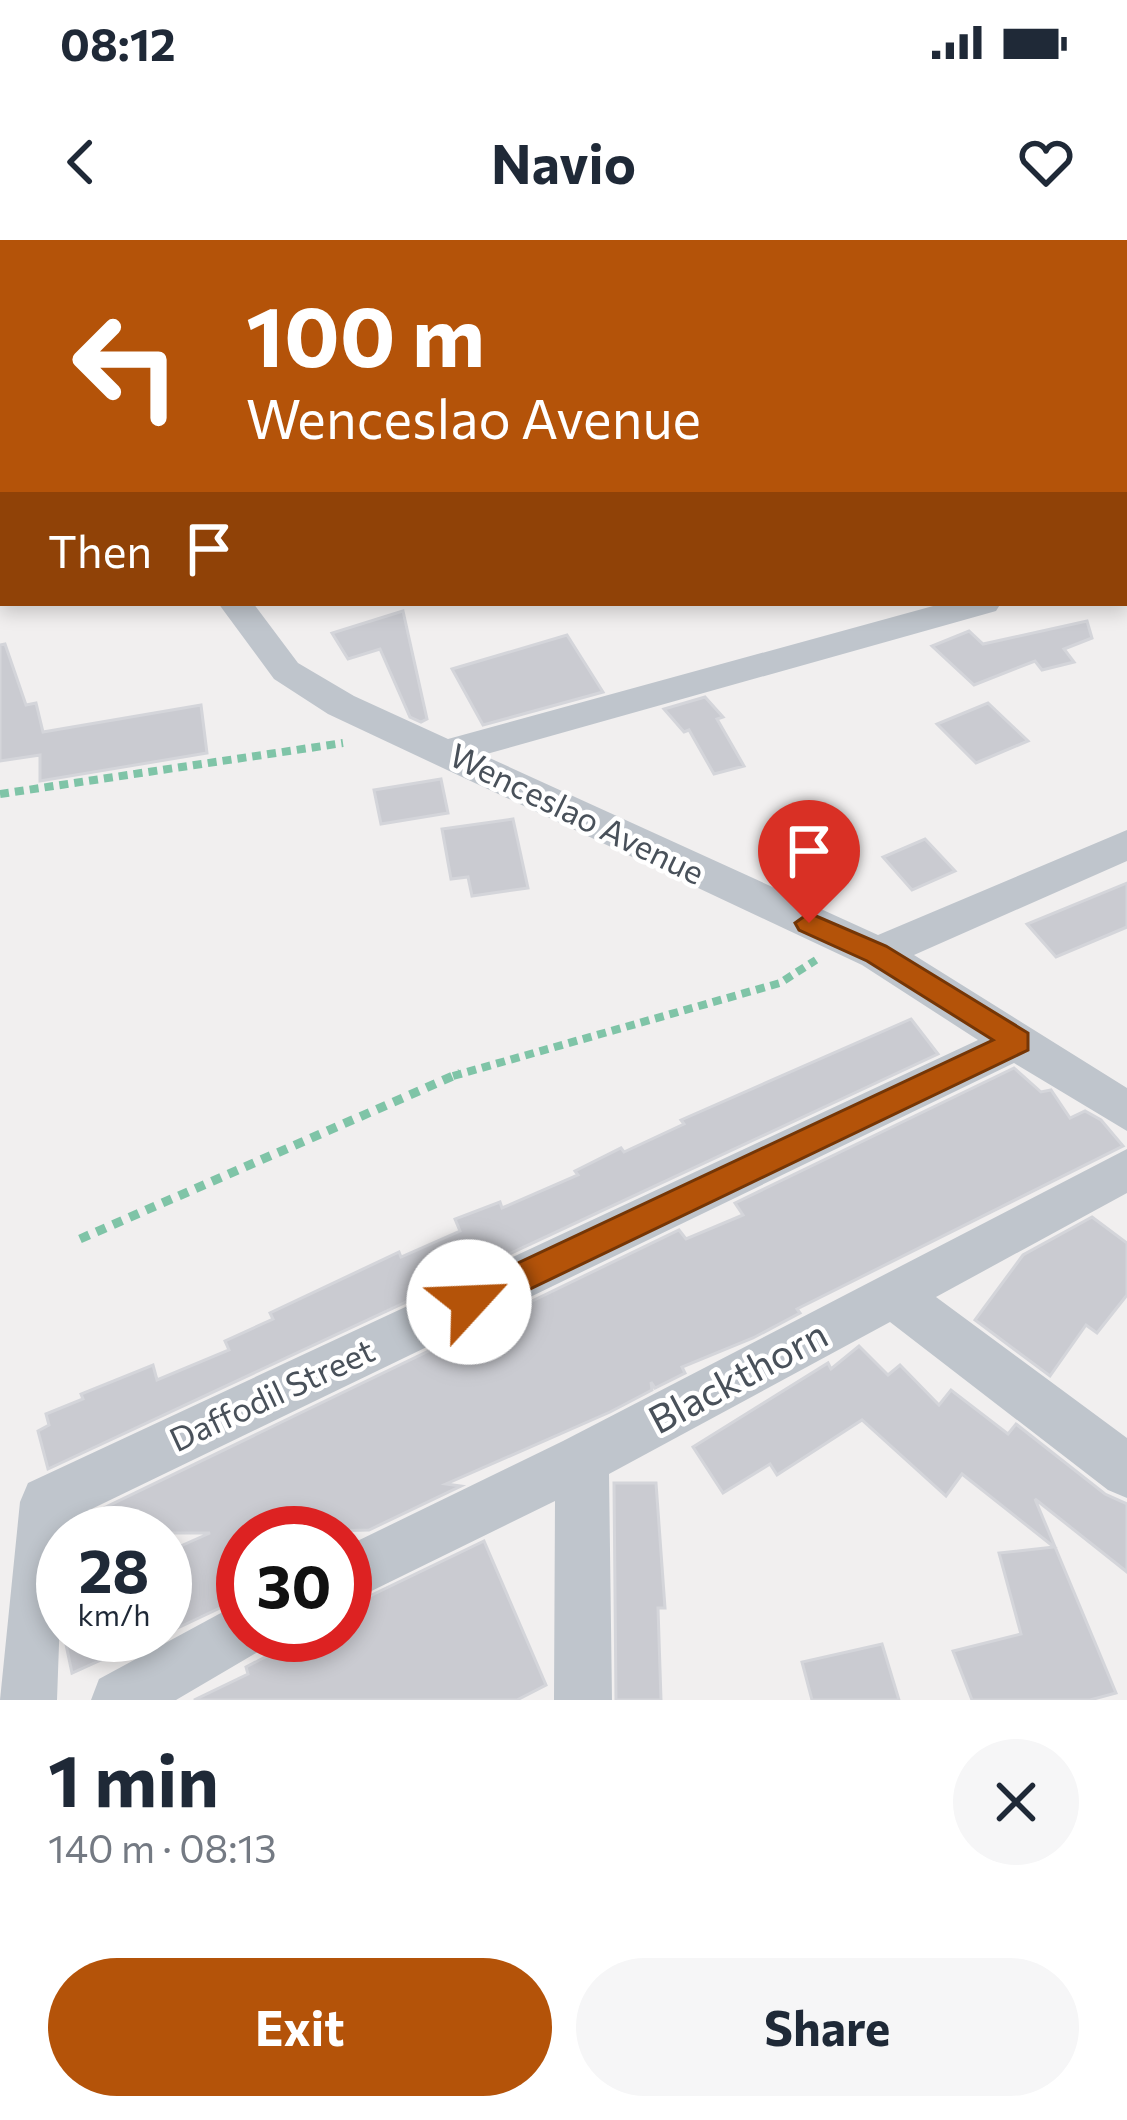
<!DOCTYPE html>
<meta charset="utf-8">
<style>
body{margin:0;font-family:Commissioner,sans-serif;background:#f6f6f7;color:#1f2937;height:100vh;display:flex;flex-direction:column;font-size:45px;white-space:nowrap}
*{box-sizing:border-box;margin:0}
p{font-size:39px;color:#747a83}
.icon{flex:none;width:66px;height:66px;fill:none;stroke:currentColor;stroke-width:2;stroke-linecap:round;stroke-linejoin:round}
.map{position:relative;height:1460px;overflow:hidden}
.panel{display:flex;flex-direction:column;background:#fff;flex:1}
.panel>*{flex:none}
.hud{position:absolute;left:0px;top:0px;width:1128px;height:366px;box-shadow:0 6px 18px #0003;background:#b45309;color:#fff;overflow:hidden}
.speed{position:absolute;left:36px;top:1266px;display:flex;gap:24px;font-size:60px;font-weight:700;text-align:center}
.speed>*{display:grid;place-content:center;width:156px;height:156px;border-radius:50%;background:#fff;box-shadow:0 6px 18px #0003;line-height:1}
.speed small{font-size:30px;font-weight:400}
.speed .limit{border:18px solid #d22;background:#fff;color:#111}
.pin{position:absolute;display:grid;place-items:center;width:102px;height:102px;color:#fff;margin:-123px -51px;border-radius:50% 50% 50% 0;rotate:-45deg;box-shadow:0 0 12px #0007}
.pin .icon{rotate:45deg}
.me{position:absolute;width:132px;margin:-66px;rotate:65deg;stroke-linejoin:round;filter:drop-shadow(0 0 9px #0008)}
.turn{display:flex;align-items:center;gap:42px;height:252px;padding:0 48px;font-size:54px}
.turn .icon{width:156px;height:156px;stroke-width:2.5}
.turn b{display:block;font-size:84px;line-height:102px}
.then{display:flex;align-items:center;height:114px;padding:0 48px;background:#0003;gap:24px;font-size:45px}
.round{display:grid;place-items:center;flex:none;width:126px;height:126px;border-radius:63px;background:#f6f6f7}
.headline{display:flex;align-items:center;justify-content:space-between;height:204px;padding:0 48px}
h1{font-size:72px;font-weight:700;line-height:90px}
.cta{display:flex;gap:24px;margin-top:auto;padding:24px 48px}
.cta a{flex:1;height:138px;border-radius:72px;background:#b45309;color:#fff;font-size:48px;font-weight:700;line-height:138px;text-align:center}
.cta a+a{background:#f6f6f7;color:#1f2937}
.status{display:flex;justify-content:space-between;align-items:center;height:84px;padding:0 60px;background:#fff;direction:ltr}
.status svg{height:33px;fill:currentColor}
header{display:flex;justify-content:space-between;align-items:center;height:156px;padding:0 48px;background:#fff;font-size:54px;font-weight:700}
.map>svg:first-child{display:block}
.building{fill:#cacbd1;stroke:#d4d5da;stroke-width:3}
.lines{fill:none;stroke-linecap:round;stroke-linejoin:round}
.path-far2{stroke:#7fc4a7;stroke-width:4.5;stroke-dasharray:6 4.5;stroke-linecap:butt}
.path-far1{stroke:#7fc4a7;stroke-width:8;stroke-dasharray:9 6;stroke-linecap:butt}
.path{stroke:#7fc4a7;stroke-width:9;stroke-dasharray:10 8;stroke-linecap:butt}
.street{fill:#bfc5cc;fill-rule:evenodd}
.route{fill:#b45309;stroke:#753606;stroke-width:3}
.labels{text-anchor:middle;stroke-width:9;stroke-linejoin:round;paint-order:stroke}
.street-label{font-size:33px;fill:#49515a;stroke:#fff}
.near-street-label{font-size:39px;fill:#49515a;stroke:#fff}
</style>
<div class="status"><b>08:12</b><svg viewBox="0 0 49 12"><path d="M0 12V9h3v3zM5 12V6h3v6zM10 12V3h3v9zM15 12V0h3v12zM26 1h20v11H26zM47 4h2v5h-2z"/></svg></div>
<header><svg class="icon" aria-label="back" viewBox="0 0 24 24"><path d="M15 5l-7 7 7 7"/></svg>Navio<svg class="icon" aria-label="heart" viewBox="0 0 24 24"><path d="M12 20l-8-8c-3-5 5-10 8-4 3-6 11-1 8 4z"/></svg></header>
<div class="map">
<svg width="1127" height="1460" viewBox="0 0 1127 1460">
<rect width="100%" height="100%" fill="#f1efef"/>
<g class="building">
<path d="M 403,371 L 427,479 L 421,482 L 410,477 L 380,409 L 348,419 L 332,393 Z"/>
<path d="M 1087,381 L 1092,398 L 1064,409 L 1074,422 L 1042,430 L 1035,421 L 974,445 L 932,406 L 969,391 L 983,404 Z"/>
<path d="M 567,395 L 603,452 L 483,485 L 452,429 Z"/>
<path d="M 5,404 L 26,465 L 36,463 L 43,492 L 201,465 L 207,513 L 40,541 L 40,515 L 0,521 L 0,405 Z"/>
<path d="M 705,457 L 723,477 L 717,479 L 744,526 L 714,534 L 689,490 L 684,492 L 664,469 Z"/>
<path d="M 988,463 L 1028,501 L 976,523 L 937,484 Z"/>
<path d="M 441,539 L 448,573 L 381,584 L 374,550 Z"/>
<path d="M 513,579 L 528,648 L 472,656 L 468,637 L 451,639 L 442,589 Z"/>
<path d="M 925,599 L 955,631 L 912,650 L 883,617 Z"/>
<path d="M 1127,643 L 1127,687 L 1056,717 L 1027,684 Z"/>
<path d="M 911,779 L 938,814 L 48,1229 L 38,1191 L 49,1185 L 46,1174 L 83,1159 L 81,1154 L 153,1125 L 157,1140 L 229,1110 L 225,1101 L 273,1079 L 270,1073 L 399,1012 L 401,1017 L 460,991 L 455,979 L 500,962 L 502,968 L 578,935 L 575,931 L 621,908 L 624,912 L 684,884 L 681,880 Z"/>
<path d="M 1014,828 L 1041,852 L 1051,850 L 1070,878 L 1085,871 L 1101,880 L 1123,906 L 797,1069 L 800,1073 L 753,1098 L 682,1127 L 685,1133 L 655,1148 L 651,1142 L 652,1150 L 610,1172 L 446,1244 L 461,1246 L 369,1290 L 243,1293 L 243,1357 L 165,1394 L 165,1313 L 210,1293 L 76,1293 L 77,1281 L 679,990 L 686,999 L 743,975 L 735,963 Z"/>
<path d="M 1092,977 L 1127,1003 L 1127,1055 L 1097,1093 L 1086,1085 L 1050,1136 L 975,1080 L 1023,1015 Z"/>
<path d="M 859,1106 L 888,1135 L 900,1125 L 939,1165 L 951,1150 L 1008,1194 L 1016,1184 L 1105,1254 L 1127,1264 L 1127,1332 L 1035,1259 L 1116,1453 L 1090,1460 L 972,1460 L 953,1411 L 1021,1394 L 999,1313 L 1054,1307 L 962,1234 L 946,1256 L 862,1180 L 777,1235 L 770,1224 L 723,1253 L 693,1207 L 828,1123 L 831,1129 Z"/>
<path d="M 614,1243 L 656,1243 L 665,1368 L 658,1368 L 661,1460 L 616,1460 Z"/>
<path d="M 484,1301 L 546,1445 L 517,1460 L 194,1460 L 248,1434 L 246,1427 L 269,1415 L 273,1395 L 345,1395 L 345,1368 Z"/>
<path d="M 64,1395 L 156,1395 L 72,1433 Z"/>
<path d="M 882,1404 L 899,1460 L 812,1460 L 802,1422 Z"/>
</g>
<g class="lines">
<g class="path-far2">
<path d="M 369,0 L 375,3"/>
<path d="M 391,0 L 421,3"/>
<path d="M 18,3 L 37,0"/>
</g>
<g class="path-far1">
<path d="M 0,554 L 343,503"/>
<path d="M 453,836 L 780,743 L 816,720"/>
</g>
<path class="path" d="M 80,999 L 460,833"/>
<g class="street">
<path d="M 527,0 L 571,0 L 525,3 Z"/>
<rect x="1125" y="115" width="2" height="18"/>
<path d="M 0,270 L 3,271 L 3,292 L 0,291 Z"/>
<path d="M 1127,313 L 1127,334 L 1125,334 L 1125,313 Z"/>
<path d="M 218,363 L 253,363 L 298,423 L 354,456 L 448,499 L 944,363 L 1001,363 L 996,371 L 483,515 L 878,695 L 1127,590 L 1127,621 L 914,715 L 1127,848 L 1127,891 L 1014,823 L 73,1278 L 71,1293 L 63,1293 L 57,1460 L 0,1460 L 20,1262 L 28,1243 L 978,800 L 862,725 L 328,474 L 274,439 Z"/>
<path d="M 1127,909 L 1127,953 L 936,1057 L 1127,1198 L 1127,1258 L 1108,1250 L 890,1082 L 609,1234 L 612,1460 L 554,1460 L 555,1261 L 345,1364 L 345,1307 L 563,1201 Z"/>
<path d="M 243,1361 L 243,1395 L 269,1395 L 263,1409 L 176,1460 L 91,1460 L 99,1439 Z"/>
</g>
</g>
<path class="route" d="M 809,673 L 886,706 L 1028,793 L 1028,810 L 480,1073 L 469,1077 L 458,1073 L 453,1062 L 458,1051 L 993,800 L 867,721 L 799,690 L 795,683 Z"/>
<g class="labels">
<g class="street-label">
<text transform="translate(577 574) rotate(26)" y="12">Wenceslao Avenue</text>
<text transform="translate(272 1155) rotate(-25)" y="12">Daffodil Street</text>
</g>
<g class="near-street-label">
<text transform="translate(738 1137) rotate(-28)" y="14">Blackthorn</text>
</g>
</g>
</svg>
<div class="speed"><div>28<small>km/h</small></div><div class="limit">30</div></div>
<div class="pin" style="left:809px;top:683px;background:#d93025"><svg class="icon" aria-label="arrive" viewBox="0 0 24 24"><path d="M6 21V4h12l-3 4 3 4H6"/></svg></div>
<svg class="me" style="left:469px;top:1062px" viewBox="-20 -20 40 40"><circle r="19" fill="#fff"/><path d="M0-13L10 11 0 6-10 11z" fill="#b45309"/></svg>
<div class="hud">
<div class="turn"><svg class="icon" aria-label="left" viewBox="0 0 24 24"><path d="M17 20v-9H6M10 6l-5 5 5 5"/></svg><div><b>100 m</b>Wenceslao Avenue</div></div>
<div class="then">Then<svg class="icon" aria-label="arrive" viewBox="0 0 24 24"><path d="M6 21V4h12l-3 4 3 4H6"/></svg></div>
</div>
</div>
<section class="panel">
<div class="headline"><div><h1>1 min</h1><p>140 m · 08:13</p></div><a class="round"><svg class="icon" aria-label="close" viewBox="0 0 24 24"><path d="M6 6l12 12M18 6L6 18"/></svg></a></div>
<div class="cta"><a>Exit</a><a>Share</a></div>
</section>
